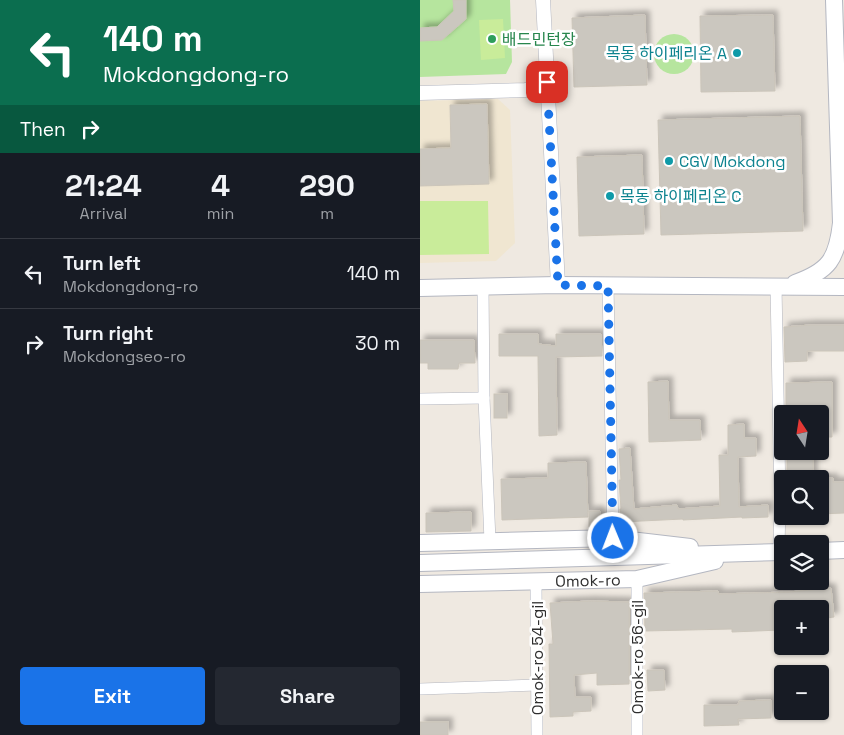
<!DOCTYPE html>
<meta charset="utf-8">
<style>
body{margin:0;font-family:"Space Grotesk","Noto Sans KR",sans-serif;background:#242831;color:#f1f3f6;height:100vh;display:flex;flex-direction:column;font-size:19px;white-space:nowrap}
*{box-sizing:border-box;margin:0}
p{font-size:16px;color:#9ea1a6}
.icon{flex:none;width:28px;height:28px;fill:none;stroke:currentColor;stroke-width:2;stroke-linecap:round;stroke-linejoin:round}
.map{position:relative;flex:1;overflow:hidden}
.drawer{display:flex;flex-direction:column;background:#171b24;width:420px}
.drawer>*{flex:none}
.hud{background:#0b6e4f;color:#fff;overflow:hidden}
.needle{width:32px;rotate:348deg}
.fabs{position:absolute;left:354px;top:405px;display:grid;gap:10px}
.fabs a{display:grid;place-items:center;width:55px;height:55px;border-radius:5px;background:#171b24;box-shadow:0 1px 4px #0004;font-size:25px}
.pin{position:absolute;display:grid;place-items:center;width:42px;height:42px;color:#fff;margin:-21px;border-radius:10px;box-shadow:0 2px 8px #0006}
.me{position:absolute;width:55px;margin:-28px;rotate:359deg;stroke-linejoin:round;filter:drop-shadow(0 0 4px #0008)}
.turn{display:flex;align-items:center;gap:18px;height:105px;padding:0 20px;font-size:22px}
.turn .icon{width:65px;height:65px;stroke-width:2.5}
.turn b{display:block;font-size:35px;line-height:42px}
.then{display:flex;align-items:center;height:48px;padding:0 20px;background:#0003;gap:10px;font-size:19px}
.eta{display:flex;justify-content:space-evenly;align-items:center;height:85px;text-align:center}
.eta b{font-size:30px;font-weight:800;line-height:35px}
.primary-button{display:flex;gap:10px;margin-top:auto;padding:10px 20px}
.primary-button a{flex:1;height:58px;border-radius:5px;background:#1a73e8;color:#fff;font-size:20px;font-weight:800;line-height:58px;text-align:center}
.primary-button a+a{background:#242831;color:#f1f3f6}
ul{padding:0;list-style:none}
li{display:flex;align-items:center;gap:15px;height:70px;padding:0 20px;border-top:1px solid #363941}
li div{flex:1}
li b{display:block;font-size:19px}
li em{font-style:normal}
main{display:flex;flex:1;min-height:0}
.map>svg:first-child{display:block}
.education{fill:#f0e6d1}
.green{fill:#b6e59e}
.pitch{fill:#c9ec9a}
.building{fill:#cbc7bf;stroke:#cbc5ba;filter:url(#shadow)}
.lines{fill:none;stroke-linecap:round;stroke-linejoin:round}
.minor-casing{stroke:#b4b7c1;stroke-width:12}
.tertiary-casing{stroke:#b4b7c1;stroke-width:15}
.secondary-casing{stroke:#b4b7c1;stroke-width:18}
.minor{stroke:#fff;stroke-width:11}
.tertiary{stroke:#fff;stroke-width:14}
.secondary{stroke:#fff;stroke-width:16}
.route{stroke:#1a73e8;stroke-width:9;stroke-dasharray:0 16.2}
.leisure-dot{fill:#2e9e5b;stroke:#fff;stroke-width:2}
.culture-dot{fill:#0f9aa8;stroke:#fff;stroke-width:2}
.labels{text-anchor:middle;stroke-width:5;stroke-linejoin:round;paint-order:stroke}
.leisure-label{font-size:16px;fill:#27864d;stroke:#fff;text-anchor:start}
.culture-label{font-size:16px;fill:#0d838f;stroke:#fff;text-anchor:start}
.street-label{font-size:16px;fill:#2e2e2e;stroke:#fff}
</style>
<main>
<section class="drawer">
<div class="hud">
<div class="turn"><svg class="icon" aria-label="left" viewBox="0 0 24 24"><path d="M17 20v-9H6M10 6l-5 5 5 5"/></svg><div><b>140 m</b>Mokdongdong-ro</div></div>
<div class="then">Then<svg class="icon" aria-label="right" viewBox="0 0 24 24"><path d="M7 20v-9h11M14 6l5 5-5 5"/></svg></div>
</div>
<div class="eta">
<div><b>21:24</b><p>Arrival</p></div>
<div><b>4</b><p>min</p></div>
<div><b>290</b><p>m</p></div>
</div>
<ul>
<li><svg class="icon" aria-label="left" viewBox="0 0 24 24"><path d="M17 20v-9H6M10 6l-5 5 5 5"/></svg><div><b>Turn left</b><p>Mokdongdong-ro</p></div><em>140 m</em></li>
<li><svg class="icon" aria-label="right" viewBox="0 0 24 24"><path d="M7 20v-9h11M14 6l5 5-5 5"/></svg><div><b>Turn right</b><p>Mokdongseo-ro</p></div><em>30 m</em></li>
</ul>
<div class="primary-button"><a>Exit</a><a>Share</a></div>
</section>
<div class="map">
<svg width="424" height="735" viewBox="0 0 424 735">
<defs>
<filter id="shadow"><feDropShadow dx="4.5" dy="-4.5" stdDeviation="2.5" flood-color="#0004"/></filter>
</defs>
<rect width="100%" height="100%" fill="#efe9e1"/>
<path class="education" d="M 78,99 L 90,110 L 95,243 L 76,261 L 0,263 L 0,101 Z"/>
<g class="green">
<path d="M 0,0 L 90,0 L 92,62 L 86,74 L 0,77 Z"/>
<circle cx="254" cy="54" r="20"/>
</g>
<g class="pitch">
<path d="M 83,19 L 85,58 L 61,60 L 59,20 Z"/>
<path d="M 0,201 L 68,201 L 69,254 L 0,255 Z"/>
</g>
<g class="building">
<path d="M 33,0 L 46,0 L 46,19 L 22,40 L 0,41 L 0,28 L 17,27 L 34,11 Z"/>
<path d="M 225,15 L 227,85 L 154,87 L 152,18 Z"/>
<path d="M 353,15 L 355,91 L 281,92 L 280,16 Z"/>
<path d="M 67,104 L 69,184 L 0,186 L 0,149 L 31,148 L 30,105 Z"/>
<path d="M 380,116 L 383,231 L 241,235 L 238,120 Z"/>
<path d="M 222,155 L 224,234 L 159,236 L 157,157 Z"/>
<path d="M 391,325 L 424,325 L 424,351 L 387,351 L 387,361 L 365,362 L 364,327 Z"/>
<path d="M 79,334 L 118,334 L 118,344 L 136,346 L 136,334 L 181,334 L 182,356 L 136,357 L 137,435 L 119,436 L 118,356 L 79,356 Z"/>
<path d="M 0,340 L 54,340 L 55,363 L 39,363 L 38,369 L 8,369 L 8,363 L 0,363 Z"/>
<path d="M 248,381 L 249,420 L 280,420 L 281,440 L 229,442 L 228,382 Z"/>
<path d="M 412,382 L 412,437 L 400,437 L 400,414 L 366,414 L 366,383 Z"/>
<rect x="74" y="394" width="13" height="24"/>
<path d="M 324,424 L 324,438 L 336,438 L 336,456 L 318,457 L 319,507 L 348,505 L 348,517 L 322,518 L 322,517 L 263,520 L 263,519 L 201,522 L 200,509 L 201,509 L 199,480 L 201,480 L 199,449 L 210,448 L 214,509 L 257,505 L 258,509 L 300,506 L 299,455 L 308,455 L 308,425 Z"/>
<rect x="367" y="451" width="26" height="28"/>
<path d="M 166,462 L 168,517 L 82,520 L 81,479 L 128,478 L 128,463 Z"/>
<path d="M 413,478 L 413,482 L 424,482 L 424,513 L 400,514 L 400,479 Z"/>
<path d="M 169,511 L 180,511 L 181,526 L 169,527 Z"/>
<path d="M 51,512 L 51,531 L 6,532 L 6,513 Z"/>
<path d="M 411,588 L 414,617 L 400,619 L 400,609 L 361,609 L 361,630 L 312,632 L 312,629 L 225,631 L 224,593 L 298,591 L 298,594 L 369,592 Z"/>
<path d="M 170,601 L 209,602 L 209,684 L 177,685 L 177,673 L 154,675 L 155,697 L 171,697 L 171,711 L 153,712 L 153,716 L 130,717 L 129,644 L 133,644 L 130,603 Z"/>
<path d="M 227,670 L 244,670 L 245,690 L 228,691 Z"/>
<path d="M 351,700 L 351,718 L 318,719 L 319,725 L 284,726 L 284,705 L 318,705 L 319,701 Z"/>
<rect x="0" y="722" width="28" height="13"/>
</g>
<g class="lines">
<g class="minor-casing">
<g id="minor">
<path d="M 63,286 L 64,398 L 70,541"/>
<path d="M 188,286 L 193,538"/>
<path d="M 356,286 L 360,499 L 359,552"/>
<path d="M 0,399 L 64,398"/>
<path d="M 116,581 L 117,735"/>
<path d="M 0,689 L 117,685"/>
<path d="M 217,735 L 217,579"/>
</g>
</g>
<g class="tertiary-casing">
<g id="tertiary">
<path d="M 123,0 L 138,285"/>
<path d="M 0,93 L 106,90 L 127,82"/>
</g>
</g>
<g class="secondary-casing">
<g id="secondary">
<path d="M 375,283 C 409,271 417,259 421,223 L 414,0"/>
<path d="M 0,288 L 138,285 L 424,287"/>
<path d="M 0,543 L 193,538 L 270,547"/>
<path d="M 400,551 L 424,550"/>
<path d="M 0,563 L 362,552"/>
<path id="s1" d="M 0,584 L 217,579 L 295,561"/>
</g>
</g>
<use href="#minor" class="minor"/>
<use href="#tertiary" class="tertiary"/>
<use href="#secondary" class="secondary"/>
</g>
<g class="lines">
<path class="route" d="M 127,82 L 138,285 L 188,286 L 193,538"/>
</g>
<circle class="leisure-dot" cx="72" cy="39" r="5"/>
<g class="culture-dot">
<circle cx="317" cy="53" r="5"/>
<circle cx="249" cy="161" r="5"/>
<circle cx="190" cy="196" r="5"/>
</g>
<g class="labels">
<g class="leisure-label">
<text x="82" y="45">배드민턴장</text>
</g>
<g class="culture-label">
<text x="307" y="59" text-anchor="end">목동 하이페리온 A</text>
<text x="259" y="167">CGV Mokdong</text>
<text x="200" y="202">목동 하이페리온 C</text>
</g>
<g class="street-label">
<text dy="6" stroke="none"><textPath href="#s1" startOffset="168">Omok-ro</textPath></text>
<text transform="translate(217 657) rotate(-90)" y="6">Omok-ro 56-gil</text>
<text transform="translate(117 658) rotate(-90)" y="6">Omok-ro 54-gil</text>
</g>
</g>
</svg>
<div class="fabs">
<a><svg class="needle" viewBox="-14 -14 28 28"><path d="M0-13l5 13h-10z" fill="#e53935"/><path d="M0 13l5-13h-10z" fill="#9ea1a6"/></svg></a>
<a><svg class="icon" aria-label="search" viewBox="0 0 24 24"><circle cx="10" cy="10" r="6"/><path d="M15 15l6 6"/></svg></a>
<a><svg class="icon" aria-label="layers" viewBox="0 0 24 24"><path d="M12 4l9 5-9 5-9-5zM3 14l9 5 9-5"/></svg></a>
<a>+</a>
<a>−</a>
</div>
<div class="pin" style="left:127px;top:82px;background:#d93025"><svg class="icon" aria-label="arrive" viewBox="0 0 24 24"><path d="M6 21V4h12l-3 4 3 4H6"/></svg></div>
<svg class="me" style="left:193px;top:538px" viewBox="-20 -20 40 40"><circle r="17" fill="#1a73e8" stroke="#fff" stroke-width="3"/><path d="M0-11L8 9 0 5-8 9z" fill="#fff"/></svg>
</div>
</main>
